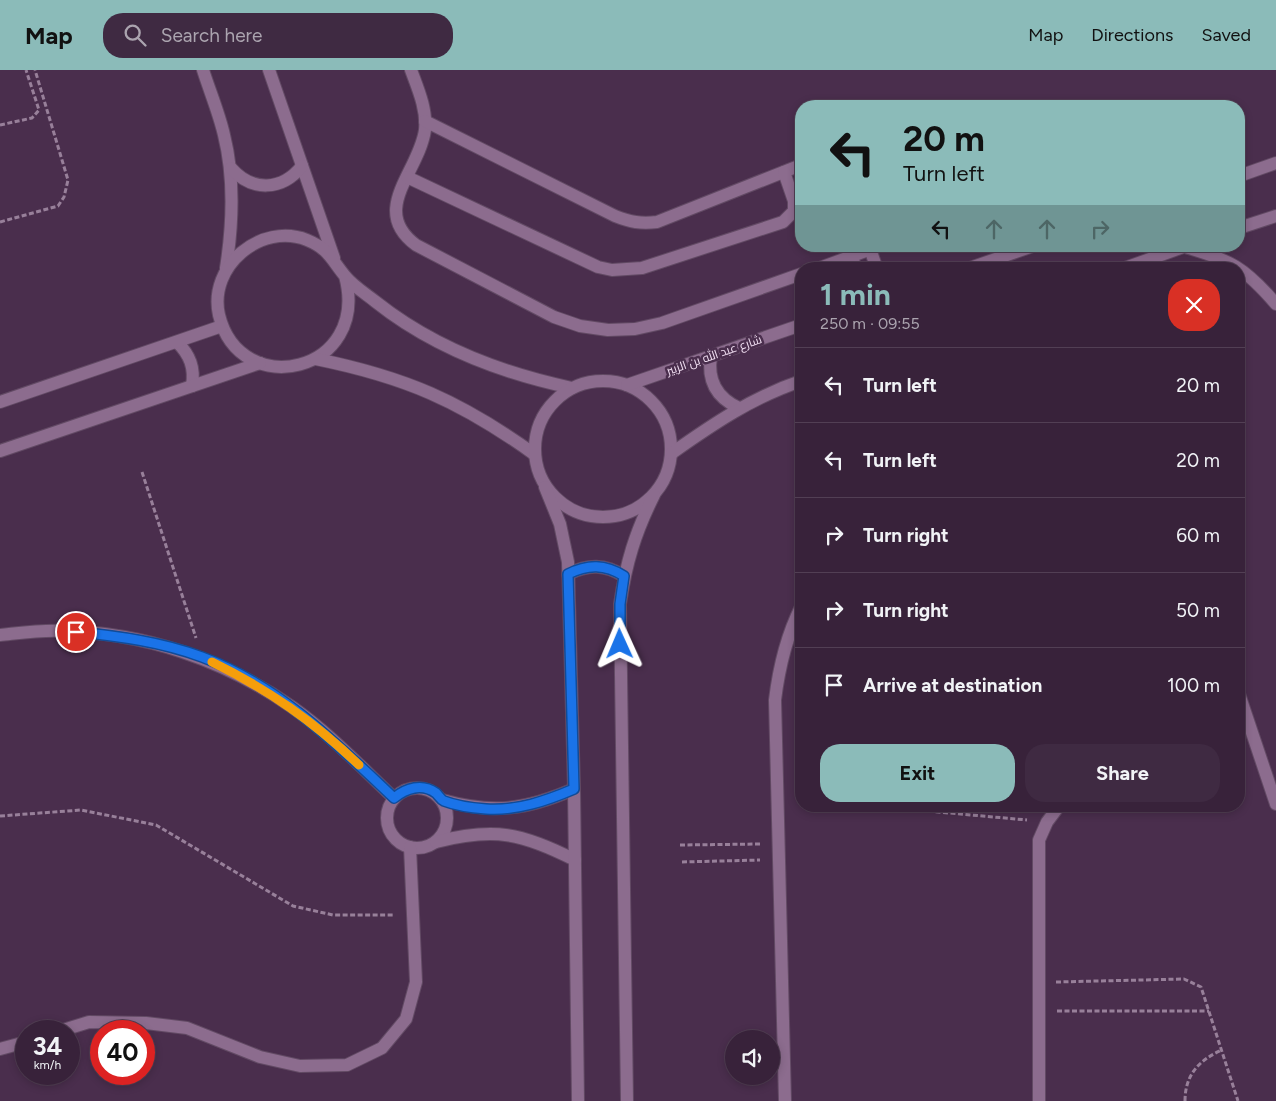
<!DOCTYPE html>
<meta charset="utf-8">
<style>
body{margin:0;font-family:Figtree,Cairo,sans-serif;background:#3f2a42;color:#f1f3f6;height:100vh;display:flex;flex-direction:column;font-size:19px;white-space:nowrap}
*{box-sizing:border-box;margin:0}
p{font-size:16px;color:#aba4af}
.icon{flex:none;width:28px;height:28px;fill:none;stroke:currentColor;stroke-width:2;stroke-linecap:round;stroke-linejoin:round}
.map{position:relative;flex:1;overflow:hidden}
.drawer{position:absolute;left:795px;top:192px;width:450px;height:550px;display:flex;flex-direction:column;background:#38223a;border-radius:20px;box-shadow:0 2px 8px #0003,0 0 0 1px #523f54}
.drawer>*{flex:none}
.guide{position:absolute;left:795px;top:30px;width:450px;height:152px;border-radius:20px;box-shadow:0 2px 8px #0003,0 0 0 1px #523f54;background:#8bbbb9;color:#111;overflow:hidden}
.tools{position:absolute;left:725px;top:960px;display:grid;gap:10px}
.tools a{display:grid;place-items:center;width:55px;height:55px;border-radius:50%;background:#38223a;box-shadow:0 2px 8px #0003,0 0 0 1px #523f54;font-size:25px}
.speed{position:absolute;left:15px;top:950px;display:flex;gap:10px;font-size:25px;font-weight:700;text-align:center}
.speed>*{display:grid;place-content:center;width:65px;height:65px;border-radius:50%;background:#38223a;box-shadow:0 2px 8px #0003,0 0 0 1px #523f54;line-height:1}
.speed small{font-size:12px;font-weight:400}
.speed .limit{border:8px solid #d22;background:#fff;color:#111}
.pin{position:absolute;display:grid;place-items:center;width:42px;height:42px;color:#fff;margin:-21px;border:2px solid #fff;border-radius:50%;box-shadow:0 1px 5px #0007}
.me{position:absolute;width:55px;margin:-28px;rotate:359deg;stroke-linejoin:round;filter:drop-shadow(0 0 4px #0008)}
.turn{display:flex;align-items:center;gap:18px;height:105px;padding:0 25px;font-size:22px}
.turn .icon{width:65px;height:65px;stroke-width:2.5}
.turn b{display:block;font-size:35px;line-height:42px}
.lanes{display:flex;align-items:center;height:48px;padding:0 25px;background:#0003;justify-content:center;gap:25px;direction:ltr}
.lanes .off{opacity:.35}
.round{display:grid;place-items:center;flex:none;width:52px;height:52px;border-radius:20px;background:#3f2a42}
.headline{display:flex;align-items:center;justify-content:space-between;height:85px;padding:0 25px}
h1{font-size:30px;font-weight:700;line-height:38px;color:#8bbbb9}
.primary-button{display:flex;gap:10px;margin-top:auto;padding:10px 25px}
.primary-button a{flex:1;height:58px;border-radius:20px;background:#8bbbb9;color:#111;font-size:20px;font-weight:700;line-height:58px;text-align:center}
.primary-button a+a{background:#3f2a42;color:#f1f3f6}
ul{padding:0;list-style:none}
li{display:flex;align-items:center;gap:15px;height:75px;padding:0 25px;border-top:1px solid #523f54}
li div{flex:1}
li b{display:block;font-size:19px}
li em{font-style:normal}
header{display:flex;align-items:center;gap:30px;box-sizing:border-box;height:70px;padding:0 25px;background:#8bbbb9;color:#111}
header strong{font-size:24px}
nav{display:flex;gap:28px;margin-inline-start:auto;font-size:18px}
.search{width:350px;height:45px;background:#3f2a42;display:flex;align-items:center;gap:12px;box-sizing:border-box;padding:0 18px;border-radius:20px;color:#aba4af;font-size:19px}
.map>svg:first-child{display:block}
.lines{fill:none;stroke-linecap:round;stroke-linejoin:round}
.service-casing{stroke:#624a64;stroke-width:14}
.minor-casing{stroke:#624a64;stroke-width:14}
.tertiary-casing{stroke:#624a64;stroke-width:14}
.path{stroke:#98809a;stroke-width:3;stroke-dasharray:5 2.5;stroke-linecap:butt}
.service{stroke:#8c6c8e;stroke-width:12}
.minor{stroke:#8c6c8e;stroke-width:12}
.tertiary{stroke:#8c6c8e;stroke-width:12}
.route-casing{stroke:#114b97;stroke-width:12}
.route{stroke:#1a73e8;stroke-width:9}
.slow{stroke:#f59e0b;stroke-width:9}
.labels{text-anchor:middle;stroke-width:5;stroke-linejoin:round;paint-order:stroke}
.street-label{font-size:12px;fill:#f2e0f3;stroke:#4a2e4d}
</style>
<header>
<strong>Map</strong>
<div class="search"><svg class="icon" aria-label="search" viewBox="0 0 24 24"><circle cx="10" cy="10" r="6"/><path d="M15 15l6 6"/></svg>Search here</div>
<nav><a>Map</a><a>Directions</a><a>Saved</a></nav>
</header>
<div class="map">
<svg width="1276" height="1031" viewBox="0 0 1276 1031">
<rect width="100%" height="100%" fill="#4a2e4d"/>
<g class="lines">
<g class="service-casing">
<g id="service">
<path d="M 411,0 C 418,19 427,39 425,60 C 419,102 369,140 416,175 L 554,247 L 580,256 L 608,260 L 635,259 L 662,253 L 801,204"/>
<path d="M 425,51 L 615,146 C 630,152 641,154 657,152 L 801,95"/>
<path d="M 407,107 L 598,197 L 612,200 L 642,198 L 783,152 L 794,141 L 794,131 L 784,102"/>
<path d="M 869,176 L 877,199"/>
<path d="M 852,187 L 856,199"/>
<path d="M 817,199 L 879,176"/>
</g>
</g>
<g class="minor-casing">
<g id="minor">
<path d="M 0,565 C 20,563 41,560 61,561 C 143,562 225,590 292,637 C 329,663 361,697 394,728"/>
<path d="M 1239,624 L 1276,734"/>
<circle cx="417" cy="748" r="30"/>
<path d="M 442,730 C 493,744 526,740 574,719"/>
<path d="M 436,772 C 494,757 522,763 575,790"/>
<path d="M 60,961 L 89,952 L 146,953 L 187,958 L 260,987 L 300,996 L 347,995 L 382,978 L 406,949 L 416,912 L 410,777"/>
<path d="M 0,979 L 26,972"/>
<path d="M 785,1031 L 775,630 C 779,597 786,567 801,537"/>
<path d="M 1039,1031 L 1039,770 L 1047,752 L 1059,736"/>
</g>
</g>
<g class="tertiary-casing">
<g id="tertiary">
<path d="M 203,0 C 210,22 219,43 224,65 C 235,109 233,153 226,198"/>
<path d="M 269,0 L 334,188"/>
<path d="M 231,98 C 252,122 282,121 302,96"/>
<path d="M 1239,106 L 1276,93"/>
<path d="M 1239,158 L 1276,146"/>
<path d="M 1185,177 C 1231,190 1245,198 1276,234"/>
<path d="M 967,199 L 1033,176"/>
<path d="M 1122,199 L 1186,176"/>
<path d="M 345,206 C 371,303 240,332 219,245 C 208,196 261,152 307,170 C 329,179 331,189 345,206 C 353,216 366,224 376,232 C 434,278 501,303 572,318"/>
<path d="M 177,272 C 190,285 195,298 192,316"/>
<path d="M 711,286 C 707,311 717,328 739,338"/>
<path d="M 316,289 C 405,307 460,331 534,384"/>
<circle cx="603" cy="379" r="68"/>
<path d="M 627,315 L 801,255"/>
<path d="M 0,332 L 222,256"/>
<path d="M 0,381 L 260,293"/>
<path d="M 672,383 C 713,354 753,327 801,311"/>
<path d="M 545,417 L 560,454 L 568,492 L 574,719 L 578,1031"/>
<path d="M 568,504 C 588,494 605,494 624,506"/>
<path d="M 627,1031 L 620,534 C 626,493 635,463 654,425"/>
</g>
</g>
<g class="path">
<path d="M 0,55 L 32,48 L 39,40 L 26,0"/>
<path d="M 0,152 L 58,136 L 64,127 L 68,110 L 35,0"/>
<path d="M 142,402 L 196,568"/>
<path d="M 923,736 L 927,741 L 1027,750"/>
<path d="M 0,746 L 81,740 L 156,755 L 293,836 L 333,845 L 395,845"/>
<path d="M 680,775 L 761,774"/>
<path d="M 682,792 L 760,790"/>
<path d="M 1056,912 L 1184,909 L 1201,917 L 1238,1031"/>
<path d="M 1057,941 L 1209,941"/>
<path d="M 1185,1031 C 1185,1005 1199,990 1222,980"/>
</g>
<use href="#service" class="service"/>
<use href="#minor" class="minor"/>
<use href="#tertiary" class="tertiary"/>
</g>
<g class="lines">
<g class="route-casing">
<path id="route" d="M 76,562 C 118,566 162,572 202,587 C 278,615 337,674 394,728 C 406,718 422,713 436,723 C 439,726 440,729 444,731 C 457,736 472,738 486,739 C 517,741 546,731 574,719 L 568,504 C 588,494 605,494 624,506 L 620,534 L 620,574"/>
</g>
<use href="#route" class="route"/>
<path class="slow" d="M 212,592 C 269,620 313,651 359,695"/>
</g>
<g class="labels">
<g class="street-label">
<text transform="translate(714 285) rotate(-19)" y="4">شارع عبد الله بن الزبير</text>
</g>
</g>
</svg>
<div class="tools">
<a><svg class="icon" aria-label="sound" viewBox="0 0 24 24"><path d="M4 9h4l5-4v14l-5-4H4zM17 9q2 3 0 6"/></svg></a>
</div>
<div class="speed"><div>34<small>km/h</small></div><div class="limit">40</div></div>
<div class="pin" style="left:76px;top:562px;background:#d93025"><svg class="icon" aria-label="arrive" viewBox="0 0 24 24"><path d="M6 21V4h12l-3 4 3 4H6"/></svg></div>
<svg class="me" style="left:620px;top:574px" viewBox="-20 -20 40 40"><path d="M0-17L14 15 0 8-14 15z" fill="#1a73e8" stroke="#fff" stroke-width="4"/></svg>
<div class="guide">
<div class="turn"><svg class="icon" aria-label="left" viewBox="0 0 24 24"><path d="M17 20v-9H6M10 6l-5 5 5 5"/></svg><div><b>20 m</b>Turn left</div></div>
<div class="lanes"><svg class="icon" aria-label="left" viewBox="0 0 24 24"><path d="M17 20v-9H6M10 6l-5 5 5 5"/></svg><svg class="icon off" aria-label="ahead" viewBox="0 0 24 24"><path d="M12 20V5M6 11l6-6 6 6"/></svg><svg class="icon off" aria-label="ahead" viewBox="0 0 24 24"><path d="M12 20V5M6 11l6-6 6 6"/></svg><svg class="icon off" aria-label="right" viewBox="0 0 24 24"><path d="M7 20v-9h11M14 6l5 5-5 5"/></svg></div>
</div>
<section class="drawer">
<div class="headline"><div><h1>1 min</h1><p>250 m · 09:55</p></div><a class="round" style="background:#d93025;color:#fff"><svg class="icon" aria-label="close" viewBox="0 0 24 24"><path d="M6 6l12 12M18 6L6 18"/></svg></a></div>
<ul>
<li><svg class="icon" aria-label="left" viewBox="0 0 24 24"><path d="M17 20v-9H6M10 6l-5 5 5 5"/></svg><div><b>Turn left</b></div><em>20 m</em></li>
<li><svg class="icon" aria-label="left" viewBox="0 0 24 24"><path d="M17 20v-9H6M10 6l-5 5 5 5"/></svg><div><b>Turn left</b></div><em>20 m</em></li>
<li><svg class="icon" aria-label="right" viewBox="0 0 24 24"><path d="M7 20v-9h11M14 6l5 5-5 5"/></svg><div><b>Turn right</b></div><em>60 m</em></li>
<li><svg class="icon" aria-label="right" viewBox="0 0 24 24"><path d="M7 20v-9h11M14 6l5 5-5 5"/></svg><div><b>Turn right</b></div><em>50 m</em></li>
<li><svg class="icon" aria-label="arrive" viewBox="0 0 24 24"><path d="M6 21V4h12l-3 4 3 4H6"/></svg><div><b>Arrive at destination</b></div><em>100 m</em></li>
</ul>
<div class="primary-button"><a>Exit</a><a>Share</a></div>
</section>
</div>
